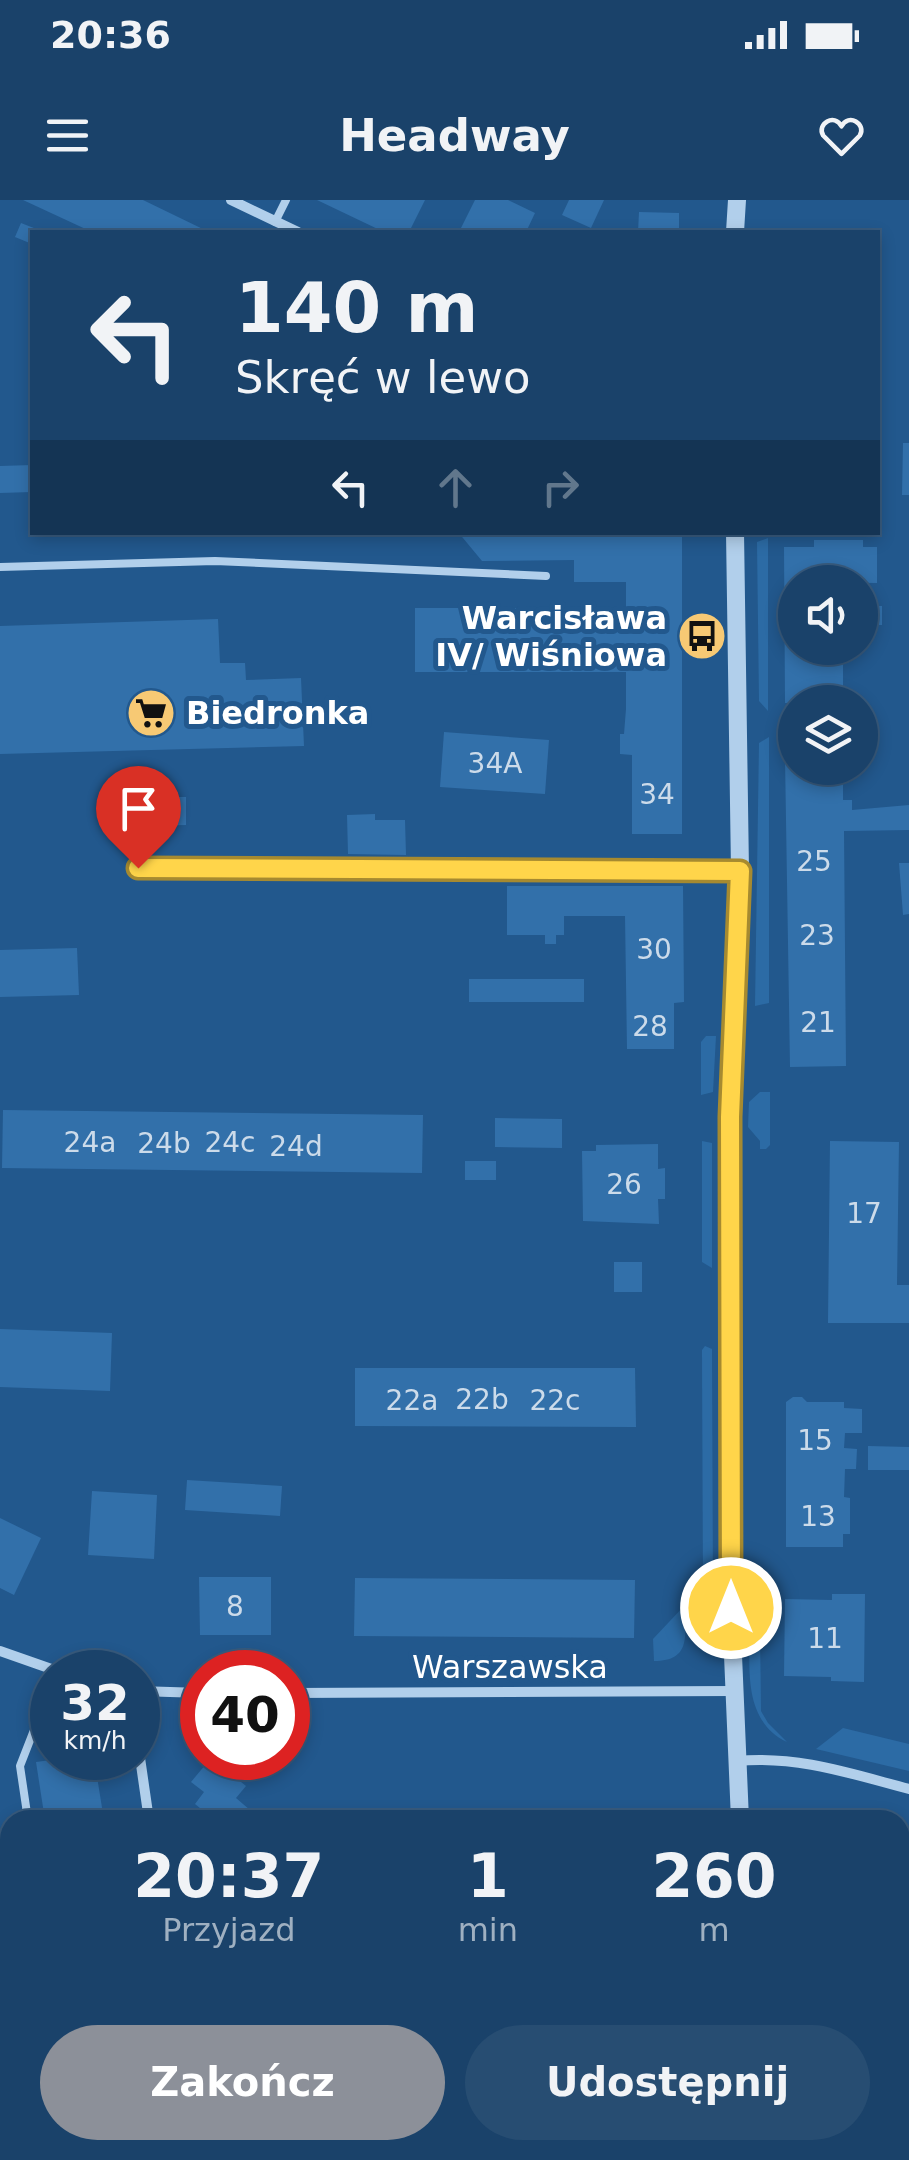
<!DOCTYPE html>
<html lang="pl">
<meta charset="utf-8">
<style>
body{margin:0;font-family:"DejaVu Sans",sans-serif;background:#274d72;color:#f1f3f6;height:100vh;display:flex;flex-direction:column;font-size:38px;white-space:nowrap}
*{box-sizing:border-box;margin:0}
p{font-size:32px;color:#9fb0c1}
.icon{flex:none;width:55px;height:55px;fill:none;stroke:currentColor;stroke-width:2;stroke-linecap:round;stroke-linejoin:round}
.map{position:relative;flex:1;overflow:hidden}
.side{position:absolute;left:0px;top:1610px;width:910px;height:350px;display:flex;flex-direction:column;background:#1a426a;border-radius:30px 30px 0 0;box-shadow:0 5px 15px #0003,0 0 0 2px #385b7e}
.side>*{flex:none}
.banner{position:absolute;left:30px;top:30px;width:850px;height:305px;border-radius:0px;box-shadow:0 5px 15px #0003,0 0 0 2px #385b7e;background:#1a426a;color:#f1f3f6;overflow:hidden}
.tools{position:absolute;left:778px;top:365px;display:grid;gap:20px}
.tools a{display:grid;place-items:center;width:100px;height:100px;border-radius:50%;background:#1a426a;box-shadow:0 5px 15px #0003,0 0 0 2px #385b7e;font-size:50px}
.speed{position:absolute;left:30px;top:1450px;display:flex;gap:20px;font-size:50px;font-weight:700;text-align:center}
.speed>*{display:grid;place-content:center;width:130px;height:130px;border-radius:50%;background:#1a426a;box-shadow:0 5px 15px #0003,0 0 0 2px #385b7e;line-height:1}
.speed small{font-size:25px;font-weight:400}
.speed .limit{border:15px solid #d22;background:#fff;color:#111}
.pin{position:absolute;display:grid;place-items:center;width:85px;height:85px;color:#fff;margin:-102px -42px;border-radius:50% 50% 50% 0;rotate:-45deg;box-shadow:0 0 10px #0007}
.pin .icon{rotate:45deg}
.me{position:absolute;width:110px;margin:-55px;rotate:0deg;stroke-linejoin:round;filter:drop-shadow(0 0 8px #0008)}
.turn{display:flex;align-items:center;gap:35px;height:210px;padding:0 40px;font-size:45px}
.turn .icon{width:130px;height:130px;stroke-width:2.5}
.turn b{display:block;font-size:70px;line-height:85px}
.lanes{display:flex;align-items:center;height:95px;padding:0 40px;background:#0003;justify-content:center;gap:50px;direction:ltr}
.lanes .off{opacity:.35}
.eta{display:flex;justify-content:space-evenly;align-items:center;height:170px;text-align:center}
.eta b{font-size:60px;font-weight:700;line-height:70px}
.action{display:flex;gap:20px;margin-top:auto;padding:20px 40px}
.action a{flex:1;height:115px;border-radius:60px;background:#8c9099;color:#fff;font-size:40px;font-weight:700;line-height:115px;text-align:center}
.action a+a{background:#274d72;color:#f1f3f6}
.status{display:flex;justify-content:space-between;align-items:center;height:70px;padding:0 50px;background:#1a426a;direction:ltr}
.status svg{height:28px;fill:currentColor}
header{display:flex;justify-content:space-between;align-items:center;height:130px;padding:0 40px;background:#1a426a;font-size:45px;font-weight:700}
.map>svg:first-child{display:block}
.green{fill:#2c6ba5}
.building{fill:#3270aa}
.lines{fill:none;stroke-linecap:round;stroke-linejoin:round}
.service{stroke:#b1cfeb;stroke-width:8}
.minor{stroke:#b1cfeb;stroke-width:10}
.tertiary{stroke:#b1cfeb;stroke-width:18}
.route-casing{stroke:#a68a30;stroke-width:25}
.route{stroke:#ffd54a;stroke-width:18}
.labels{text-anchor:middle;stroke-width:10;stroke-linejoin:round;paint-order:stroke}
.number-label{font-size:28px;fill:#ccdbea}
.poi-label{font-size:32px;font-weight:bold;fill:#fff;stroke:#22588d;text-anchor:end}
.street-label{font-size:32px;fill:#fff;stroke:#22588d}
</style>
<div class="status"><b>20:36</b><svg viewBox="0 0 49 12"><path d="M0 12V9h3v3zM5 12V6h3v6zM10 12V3h3v9zM15 12V0h3v12zM26 1h20v11H26zM47 4h2v5h-2z"/></svg></div>
<header><svg class="icon" aria-label="menu" viewBox="0 0 24 24"><path d="M4 6h16M4 12h16M4 18h16"/></svg>Headway<svg class="icon" aria-label="heart" viewBox="0 0 24 24"><path d="M12 20l-8-8c-3-5 5-10 8-4 3-6 11-1 8 4z"/></svg></header>
<div class="map">
<svg width="909" height="1960" viewBox="0 0 909 1960">
<rect width="100%" height="100%" fill="#22588d"/>
<g class="green">
<path d="M 768,338 L 768,511 L 759,501 L 757,342 Z"/>
<path d="M 769,537 L 769,803 L 755,806 L 759,543 Z"/>
<path d="M 706,836 L 716,836 L 713,892 L 701,895 L 701,842 Z"/>
<path d="M 760,892 L 770,892 L 770,945 L 766,949 L 760,949 L 760,941 L 748,927 L 749,902 Z"/>
<path d="M 702,941 L 712,943 L 712,1068 L 702,1062 Z"/>
<path d="M 705,1146 L 712,1149 L 713,1400 L 703,1393 L 702,1150 Z"/>
<path d="M 685,1405 C 685,1435 692,1461 654,1461 L 653,1439 Z"/>
<path d="M 750,1421 L 760,1431 L 761,1511 L 768,1523 L 787,1542 C 741,1520 750,1464 750,1421 Z"/>
<path d="M 843,1528 L 909,1544 L 909,1571 L 816,1549 Z"/>
<path d="M 0,1654 L 10,1717 L 10,1796 L 0,1795 Z"/>
<path d="M 0,1809 L 10,1810 L 10,1950 L 44,1950 L 45,1960 L 0,1960 Z"/>
<path d="M 455,1950 L 633,1950 L 565,1960 L 456,1960 Z"/>
</g>
<g class="building">
<path d="M 23,0 L 143,0 L 209,32 L 92,32 Z"/>
<path d="M 317,0 L 425,0 L 409,32 L 384,32 Z"/>
<path d="M 475,0 L 508,0 L 535,13 L 526,32 L 459,32 Z"/>
<path d="M 569,0 L 604,0 L 591,28 L 562,15 Z"/>
<path d="M 639,12 L 679,13 L 679,32 L 638,32 Z"/>
<path d="M 21,23 L 44,32 L 32,32 L 32,44 L 15,37 Z"/>
<path d="M 903,243 L 909,243 L 909,295 L 902,295 Z"/>
<path d="M 32,265 L 32,292 L 0,293 L 0,266 Z"/>
<path d="M 458,332 L 682,332 L 682,634 L 632,634 L 632,555 L 620,554 L 620,534 L 624,534 L 626,509 L 626,472 L 415,472 L 415,408 L 606,408 L 606,431 L 626,431 L 626,382 L 574,382 L 574,360 L 482,361 Z"/>
<path d="M 814,340 L 863,340 L 863,347 L 877,347 L 877,383 L 795,382 L 795,448 L 843,448 L 843,502 L 785,503 L 784,347 L 814,347 Z"/>
<path d="M 860,388 L 867,388 L 867,406 L 882,406 L 882,425 L 860,425 Z"/>
<path d="M 218,419 L 220,463 L 245,463 L 246,480 L 301,478 L 304,546 L 0,554 L 0,426 Z"/>
<path d="M 444,532 L 549,540 L 545,594 L 440,587 Z"/>
<path d="M 785,558 L 795,558 L 795,568 L 843,568 L 843,600 L 852,600 L 852,610 L 909,605 L 909,630 L 844,631 L 846,866 L 790,867 Z"/>
<path d="M 152,597 L 186,597 L 186,625 L 152,626 Z"/>
<path d="M 375,614 L 375,620 L 405,620 L 406,655 L 348,654 L 347,615 Z"/>
<path d="M 899,663 L 909,663 L 909,714 L 903,715 Z"/>
<path d="M 507,686 L 683,686 L 684,802 L 674,803 L 674,849 L 627,849 L 625,716 L 564,716 L 564,735 L 556,735 L 556,744 L 545,744 L 545,735 L 507,735 Z"/>
<path d="M 77,748 L 79,795 L 0,797 L 0,750 Z"/>
<rect x="469" y="779" width="115" height="23"/>
<path d="M 3,910 L 423,915 L 422,973 L 2,968 Z"/>
<path d="M 495,918 L 562,919 L 562,948 L 495,947 Z"/>
<path d="M 830,941 L 899,942 L 897,1085 L 909,1085 L 909,1123 L 828,1123 Z"/>
<path d="M 658,944 L 658,969 L 665,968 L 665,999 L 658,999 L 659,1024 L 583,1021 L 582,951 L 596,951 L 596,945 Z"/>
<rect x="465" y="961" width="31" height="19"/>
<rect x="614" y="1062" width="28" height="30"/>
<path d="M 0,1129 L 112,1133 L 110,1191 L 0,1187 Z"/>
<path d="M 355,1168 L 635,1168 L 636,1227 L 355,1226 Z"/>
<path d="M 793,1197 L 802,1197 L 807,1202 L 844,1202 L 844,1208 L 862,1209 L 862,1233 L 845,1233 L 844,1248 L 857,1249 L 856,1269 L 845,1269 L 844,1297 L 850,1298 L 850,1334 L 843,1334 L 843,1347 L 786,1347 L 786,1202 Z"/>
<path d="M 868,1246 L 909,1247 L 909,1270 L 868,1270 Z"/>
<path d="M 187,1280 L 282,1286 L 280,1316 L 185,1310 Z"/>
<path d="M 92,1291 L 157,1295 L 154,1359 L 88,1355 Z"/>
<path d="M 0,1318 L 41,1338 L 14,1395 L 0,1388 Z"/>
<path d="M 199,1377 L 271,1377 L 271,1435 L 200,1435 Z"/>
<path d="M 355,1378 L 635,1380 L 634,1438 L 354,1436 Z"/>
<path d="M 832,1394 L 865,1394 L 864,1482 L 831,1481 L 831,1477 L 784,1476 L 785,1399 L 832,1400 Z"/>
<path d="M 66,1558 L 94,1558 L 104,1620 L 45,1620 L 36,1562 Z"/>
<path d="M 211,1558 L 246,1586 L 236,1598 L 250,1610 L 241,1620 L 201,1620 L 206,1613 L 195,1604 L 204,1592 L 191,1582 Z"/>
<path d="M 900,1678 L 909,1679 L 909,1738 L 900,1736 Z"/>
<path d="M 73,1950 L 126,1950 L 128,1960 L 75,1960 Z"/>
<path d="M 243,1950 L 279,1950 L 271,1960 L 255,1960 Z"/>
<path d="M 420,1950 L 450,1950 L 451,1960 L 421,1960 Z"/>
<path d="M 815,1950 L 899,1950 L 901,1960 L 817,1960 Z"/>
</g>
<g class="lines">
<g class="service">
<path d="M 275,22 L 286,0"/>
<path d="M 0,367 L 215,361 L 546,376"/>
<path d="M 138,668 L 740,671"/>
<path d="M 28,1620 L 20,1566 L 52,1484"/>
<path d="M 826,1950 L 828,1960"/>
<path d="M 856,1950 L 858,1960"/>
</g>
<g class="minor">
<path d="M 231,0 L 298,32"/>
<path d="M 0,1451 L 60,1472"/>
<path d="M 138,1491 L 202,1493"/>
<path d="M 288,1493 L 733,1491"/>
<path d="M 138,1544 L 149,1620"/>
<path d="M 737,1561 C 797,1555 852,1574 909,1589"/>
<path d="M 200,1950 L 202,1960"/>
</g>
<g class="tertiary">
<path d="M 735,32 L 737,0"/>
<path d="M 735,332 L 740,671 L 730,917 L 731,1408 L 740,1620"/>
<path d="M 772,1950 L 773,1960"/>
</g>
</g>
<g class="lines">
<g class="route-casing">
<path id="route" d="M 138,668 L 740,671 L 730,917 L 731,1408"/>
</g>
<use href="#route" class="route"/>
</g>
<defs>
<g id="bus-disc" transform="scale(2.5)"><circle r="9.5" fill="#f7c974" stroke="#22588d"/><path d="M-5-6H5V4H4V6H2V4H-2V6H-4V4H-5ZM-3.5-4V0h7V-4ZM-3.5 1.2v1.5H-2V1.2ZM2 1.2v1.5H3.5V1.2Z" fill="#111"/></g>
<g id="supermarket-disc" transform="scale(2.5)"><circle r="9.5" fill="#f7c974" stroke="#22588d"/><path d="M-6-5.5h2.5l.6 2H6L4.5 2H-2.5L-4.4-4H-6ZM-1.5 3.2a1.3 1.3 0 1 0 .1 0ZM3 3.2a1.3 1.3 0 1 0 .1 0Z" fill="#111"/></g>
</defs>
<g fill-rule="evenodd">
<use href="#bus-disc" x="702" y="436"/>
<use href="#supermarket-disc" x="151" y="513"/>
</g>
<g class="labels">
<g class="number-label">
<text x="495" y="573">34A</text>
<text x="657" y="604">34</text>
<text x="814" y="671">25</text>
<text x="817" y="745">23</text>
<text x="654" y="759">30</text>
<text x="818" y="832">21</text>
<text x="650" y="836">28</text>
<text x="90" y="952">24a</text>
<text x="230" y="952">24c</text>
<text x="164" y="953">24b</text>
<text x="296" y="956">24d</text>
<text x="624" y="994">26</text>
<text x="864" y="1023">17</text>
<text x="482" y="1209">22b</text>
<text x="412" y="1210">22a</text>
<text x="555" y="1210">22c</text>
<text x="815" y="1250">15</text>
<text x="818" y="1326">13</text>
<text x="235" y="1416">8</text>
<text x="825" y="1448">11</text>
</g>
<g class="poi-label">
<text x="667" y="429">Warcisława<tspan x="667" dy="37">IV/ Wiśniowa</tspan></text>
<text x="186" y="524" text-anchor="start">Biedronka</text>
</g>
<g class="street-label">
<text x="510" y="1478">Warszawska</text>
</g>
</g>
</svg>
<div class="tools">
<a><svg class="icon" aria-label="sound" viewBox="0 0 24 24"><path d="M4 9h4l5-4v14l-5-4H4zM17 9q2 3 0 6"/></svg></a>
<a><svg class="icon" aria-label="layers" viewBox="0 0 24 24"><path d="M12 4l9 5-9 5-9-5zM3 14l9 5 9-5"/></svg></a>
</div>
<div class="speed"><div>32<small>km/h</small></div><div class="limit">40</div></div>
<div class="pin" style="left:138px;top:668px;background:#d93025"><svg class="icon" aria-label="arrive" viewBox="0 0 24 24"><path d="M6 21V4h12l-3 4 3 4H6"/></svg></div>
<svg class="me" style="left:731px;top:1408px" viewBox="-20 -20 40 40"><circle r="17" fill="#ffd54a" stroke="#fff" stroke-width="3"/><path d="M0-11L8 9 0 5-8 9z" fill="#fff"/></svg>
<div class="banner">
<div class="turn"><svg class="icon" aria-label="left" viewBox="0 0 24 24"><path d="M17 20v-9H6M10 6l-5 5 5 5"/></svg><div><b>140 m</b>Skręć w lewo</div></div>
<div class="lanes"><svg class="icon" aria-label="left" viewBox="0 0 24 24"><path d="M17 20v-9H6M10 6l-5 5 5 5"/></svg><svg class="icon off" aria-label="ahead" viewBox="0 0 24 24"><path d="M12 20V5M6 11l6-6 6 6"/></svg><svg class="icon off" aria-label="right" viewBox="0 0 24 24"><path d="M7 20v-9h11M14 6l5 5-5 5"/></svg></div>
</div>
<section class="side">
<div class="eta">
<div><b>20:37</b><p>Przyjazd</p></div>
<div><b>1</b><p>min</p></div>
<div><b>260</b><p>m</p></div>
</div>
<div class="action"><a>Zakończ</a><a>Udostępnij</a></div>
</section>
</div>
